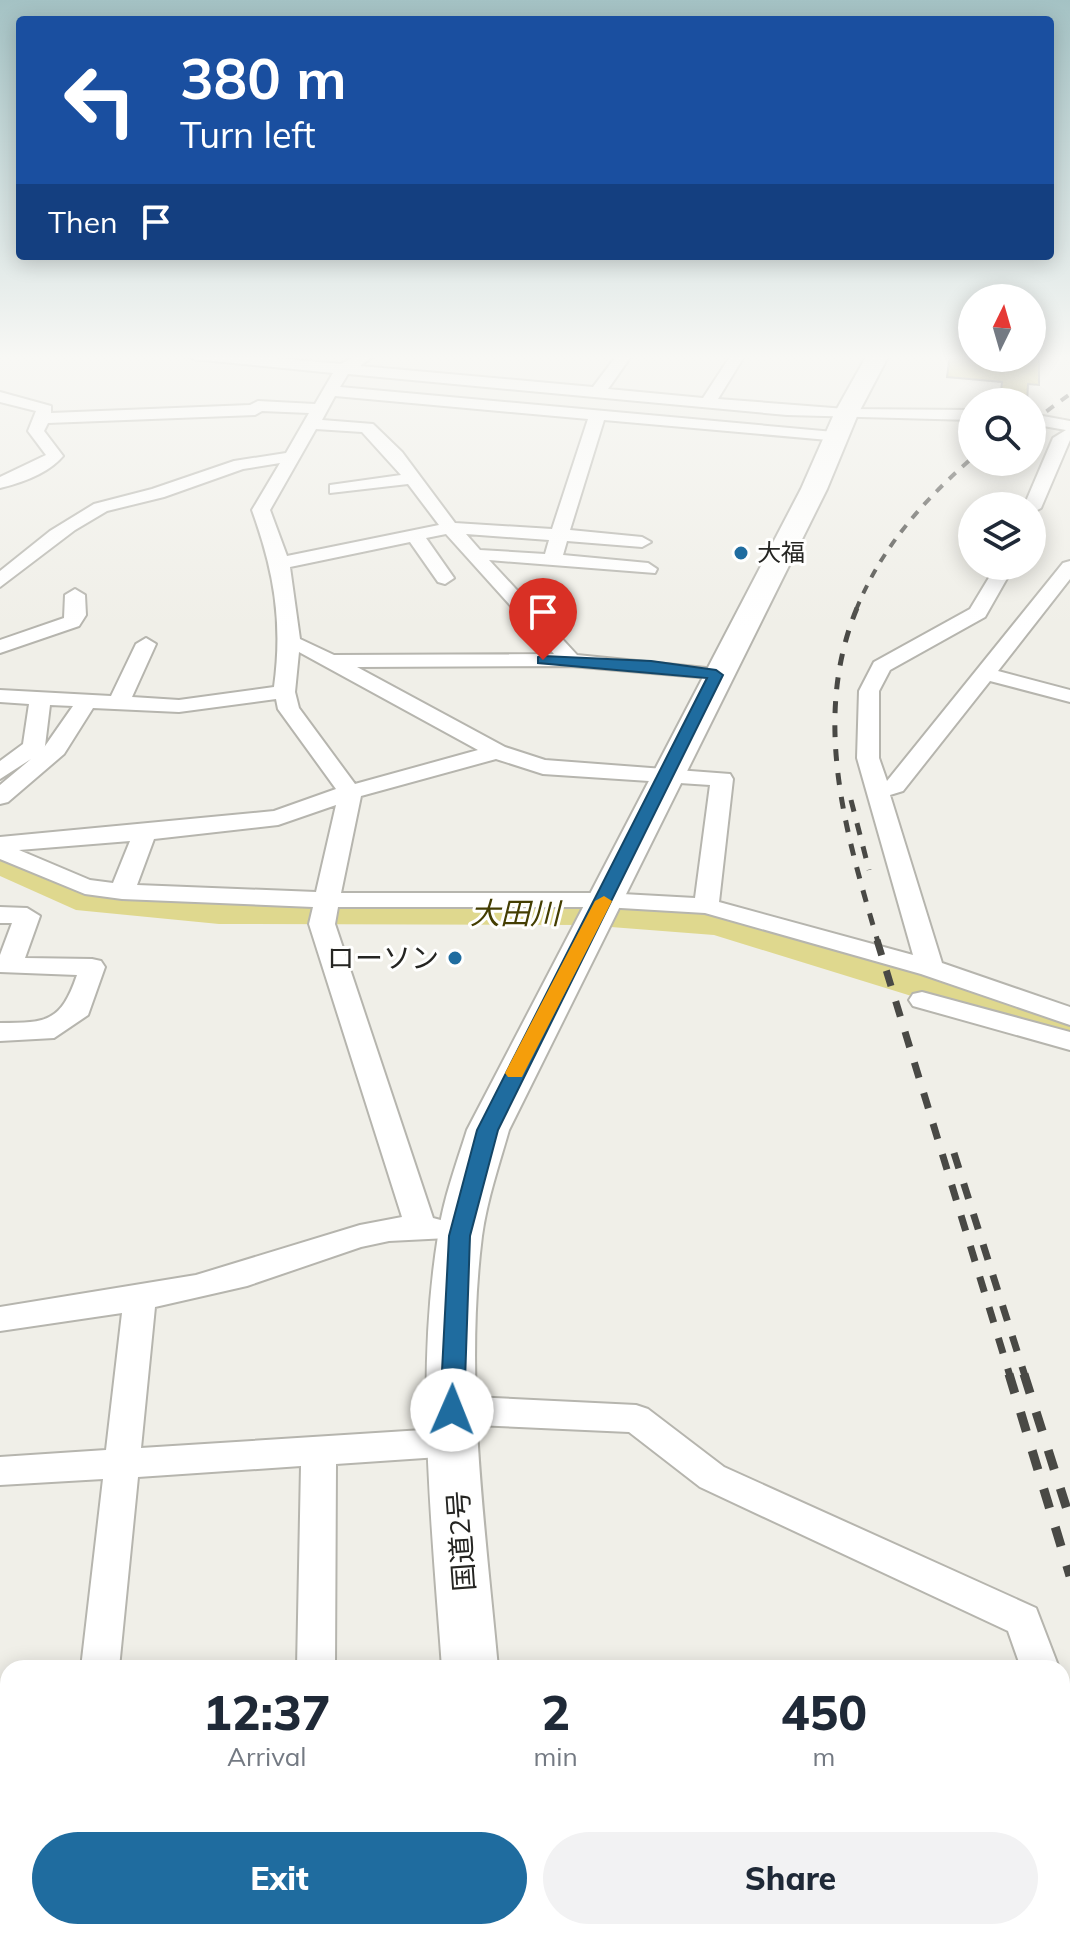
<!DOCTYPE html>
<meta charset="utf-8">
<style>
body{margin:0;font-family:Mulish,"Noto Sans JP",sans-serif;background:#f2f2f3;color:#1f2937;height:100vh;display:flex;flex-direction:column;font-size:30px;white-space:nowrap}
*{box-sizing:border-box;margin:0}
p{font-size:26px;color:#747a83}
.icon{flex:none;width:44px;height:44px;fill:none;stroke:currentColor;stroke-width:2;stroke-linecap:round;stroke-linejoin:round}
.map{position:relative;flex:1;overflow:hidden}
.sheet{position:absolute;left:0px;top:1660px;width:1070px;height:280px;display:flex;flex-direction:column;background:#fff;border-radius:24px 24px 0 0;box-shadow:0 4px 20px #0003}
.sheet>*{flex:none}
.guide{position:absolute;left:16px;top:16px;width:1038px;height:244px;border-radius:8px;box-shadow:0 4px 20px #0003;background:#1a4fa0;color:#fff;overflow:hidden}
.needle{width:52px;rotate:5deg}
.controls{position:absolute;left:958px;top:284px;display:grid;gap:16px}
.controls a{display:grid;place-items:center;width:88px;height:88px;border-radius:50%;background:#fff;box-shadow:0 4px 20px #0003;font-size:40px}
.pin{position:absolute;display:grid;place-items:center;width:68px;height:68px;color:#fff;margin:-82px -34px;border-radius:50% 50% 50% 0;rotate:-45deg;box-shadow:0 0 8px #0007}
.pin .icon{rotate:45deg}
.me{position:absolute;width:88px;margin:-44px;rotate:1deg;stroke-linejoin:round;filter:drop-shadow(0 0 6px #0008)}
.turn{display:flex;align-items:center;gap:28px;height:168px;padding:0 32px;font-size:36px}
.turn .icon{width:104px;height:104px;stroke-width:2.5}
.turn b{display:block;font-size:56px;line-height:68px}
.then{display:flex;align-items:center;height:76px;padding:0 32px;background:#0003;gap:16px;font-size:30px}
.eta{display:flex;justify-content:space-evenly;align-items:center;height:136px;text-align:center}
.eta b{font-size:48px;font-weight:800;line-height:56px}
.primary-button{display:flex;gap:16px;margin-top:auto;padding:16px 32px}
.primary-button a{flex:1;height:92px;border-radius:48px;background:#1f6c9f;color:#fff;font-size:32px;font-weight:800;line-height:92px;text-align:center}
.primary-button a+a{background:#f2f2f3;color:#1f2937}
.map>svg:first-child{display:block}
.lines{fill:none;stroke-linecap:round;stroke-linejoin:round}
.river{fill:#dfd88e;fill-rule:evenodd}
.building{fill:#beb76e;stroke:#81817a;stroke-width:2}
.minor-casing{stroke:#b6b5ae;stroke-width:4}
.highway-casing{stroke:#b6b5ae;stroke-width:4}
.minor{fill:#fff;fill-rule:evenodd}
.highway{fill:#fff;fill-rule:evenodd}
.rail-far3{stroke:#494945;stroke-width:4;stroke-dasharray:9 9;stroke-linecap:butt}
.rail-far2{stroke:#494945;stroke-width:5;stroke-dasharray:12 12;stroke-linecap:butt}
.rail-far1{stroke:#494945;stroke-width:7;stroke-dasharray:16 16;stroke-linecap:butt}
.rail{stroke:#494945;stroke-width:9;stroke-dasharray:20 20;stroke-linecap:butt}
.route{fill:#1f6c9f;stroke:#144667;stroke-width:2}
.slow{fill:#f59e0b}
.poi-dot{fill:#1f6c9f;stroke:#fffffe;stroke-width:3}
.labels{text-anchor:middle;stroke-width:6;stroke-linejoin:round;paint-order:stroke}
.far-poi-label{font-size:24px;fill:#252522;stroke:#fffffe;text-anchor:start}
.poi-label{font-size:28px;fill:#252522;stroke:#fffffe;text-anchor:end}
.street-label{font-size:28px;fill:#252522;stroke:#fffffe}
.water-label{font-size:30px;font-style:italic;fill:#443e02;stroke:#fffffe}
</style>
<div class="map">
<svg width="1070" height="1940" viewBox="0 0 1070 1940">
<rect width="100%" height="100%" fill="#f0efe8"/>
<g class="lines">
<path class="river" d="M 0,852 L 84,889 L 219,902 L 585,903 L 714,913 L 781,929 L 1070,1019 L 1070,1045 L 714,935 L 585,925 L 219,924 L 76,910 L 0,876 Z"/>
</g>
<path class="building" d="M 950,355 L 1039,358 L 1039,385 L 1028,384 L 1027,402 L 1000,402 L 1002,382 L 947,377 Z"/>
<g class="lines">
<g class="minor-casing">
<g id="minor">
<path d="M 186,355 L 242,355 L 341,364 L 357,355 L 375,355 L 360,366 L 593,387 L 617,355 L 632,355 L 608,389 L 703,398 L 731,355 L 745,355 L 718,399 L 846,409 L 972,410 L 972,420 L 787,415 L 348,374 L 340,387 L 845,433 L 847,436 L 839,441 L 604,420 L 570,530 L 642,537 L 651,542 L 642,547 L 567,541 L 563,555 L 648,563 L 657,569 L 655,573 L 489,560 L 577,655 L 716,669 L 726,675 L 723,679 L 571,666 L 357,667 L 505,747 L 545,760 L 730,774 L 733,779 L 719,902 L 913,955 L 857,758 L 859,691 L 874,662 L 970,609 L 996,566 L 1014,566 L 985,617 L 890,670 L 879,691 L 879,758 L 887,781 L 1063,563 L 1070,561 L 1070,579 L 998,671 L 1070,690 L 1070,702 L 990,681 L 903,791 L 890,795 L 942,963 L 1070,1007 L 1070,1025 L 921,974 L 705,913 L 604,907 L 338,907 L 335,924 L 433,1218 L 448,1222 L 452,1230 L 448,1238 L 389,1241 L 361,1247 L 247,1286 L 155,1307 L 141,1448 L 454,1428 L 466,1432 L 471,1442 L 466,1452 L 454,1456 L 336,1464 L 335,1668 L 297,1668 L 301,1466 L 138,1477 L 119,1668 L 81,1668 L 103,1479 L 0,1485 L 0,1457 L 106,1450 L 122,1313 L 0,1331 L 0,1307 L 196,1275 L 360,1225 L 402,1217 L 309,924 L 313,907 L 122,899 L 85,894 L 0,859 L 0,837 L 274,811 L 336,789 L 278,709 L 276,699 L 179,712 L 93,708 L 64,754 L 8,802 L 0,804 L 0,785 L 31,759 L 0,779 L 0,761 L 23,744 L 29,704 L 0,702 L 0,690 L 111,696 L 136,644 L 146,638 L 156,644 L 132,697 L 179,700 L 274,687 C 283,622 274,571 252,510 L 280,463 L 243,469 L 164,497 L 107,511 L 75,530 L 0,587 L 0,571 L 50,531 L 94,504 L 152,489 L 234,461 L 286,453 L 309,413 L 262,411 L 255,415 L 48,423 L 44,431 L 63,456 C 49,473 21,483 0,488 L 0,477 L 46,455 L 28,431 L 36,411 L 0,402 L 0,392 L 51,406 L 51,413 L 250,405 L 258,401 L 315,404 L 333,373 L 193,359 ZM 335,396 L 588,419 L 552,529 L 455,523 L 402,452 L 373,424 L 322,420 ZM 316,429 L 362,432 L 401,475 L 330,485 L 330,493 L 408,484 L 439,525 L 287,556 L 270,510 ZM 446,534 L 554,654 L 334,655 L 300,639 L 290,567 L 410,542 L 438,582 L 445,584 L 454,578 L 426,538 ZM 466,534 L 549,540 L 545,554 L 480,550 ZM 299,652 L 478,750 L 355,784 L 299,708 L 295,692 ZM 50,705 L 73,706 L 43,749 L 45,746 ZM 496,759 L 543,774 L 710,785 L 695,898 L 604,893 L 341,893 L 361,796 ZM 336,805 L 316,892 L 137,885 L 154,839 L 278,825 ZM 130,841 L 113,883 L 90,880 L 19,850 Z"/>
<path d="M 1032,414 L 1070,421 L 1070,440 L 1041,508 L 1032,513 L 1032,506 L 1024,506 L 1053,438 L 1066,430 L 1032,424 Z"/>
<path d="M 75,589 L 85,595 L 86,615 L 79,626 L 0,653 L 0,640 L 64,618 L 65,595 Z"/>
<path d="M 0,907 L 27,908 L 40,916 L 25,958 L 92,959 L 101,961 L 105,967 L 88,1015 L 54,1038 L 0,1041 L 0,1023 C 47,1023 61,1022 77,975 L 0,972 L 0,955 L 12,923 L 0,923 Z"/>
<path d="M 922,992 L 1070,1032 L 1070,1050 L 913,1006 L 909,1000 L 913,994 Z"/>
<path d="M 452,1396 L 636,1405 L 648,1409 L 724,1467 L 1036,1608 L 1059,1668 L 1021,1668 L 1008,1631 L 700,1487 L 629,1432 L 452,1424 L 440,1420 L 435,1410 L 440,1400 Z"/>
<path d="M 8,1853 L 8,1895 L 0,1896 L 0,1854 Z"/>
<rect x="290" y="1932" width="44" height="8"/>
<path d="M 936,1932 L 980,1932 L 977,1940 L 933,1940 Z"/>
</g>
</g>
<g class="highway-casing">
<g id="highway">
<path d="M 867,355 L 889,355 L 858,414 L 827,489 L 509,1130 C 499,1165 487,1200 482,1236 C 464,1380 485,1525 498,1668 L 442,1668 C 432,1525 415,1379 438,1236 C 443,1200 456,1165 467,1130 L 801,489 L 834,414 Z"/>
<rect x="456" y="1932" width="64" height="8"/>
</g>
</g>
<use href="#minor" class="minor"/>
<use href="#highway" class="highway"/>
<g class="rail-far3">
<path d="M 1032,422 L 1070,394"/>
<path d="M 856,610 C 881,548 922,502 972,458"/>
</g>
<g class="rail-far2">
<path d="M 857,608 C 811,719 846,834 878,942"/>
<path d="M 851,800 L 869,870"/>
</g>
<g class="rail-far1">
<path d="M 877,940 L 1010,1376"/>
<path d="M 954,1153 L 1025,1376"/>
</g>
<g class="rail">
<path d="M 1009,1374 L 1070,1576"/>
<path d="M 1024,1374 L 1070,1519"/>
</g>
</g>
<linearGradient id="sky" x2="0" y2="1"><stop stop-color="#a4c2c4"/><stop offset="0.57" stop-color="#f8f8f5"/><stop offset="1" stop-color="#f8f8f5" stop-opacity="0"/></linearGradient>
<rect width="1070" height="627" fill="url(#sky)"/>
<path class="route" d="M 543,656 L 651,661 L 716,670 L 723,675 L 498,1130 L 470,1236 L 464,1410 L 461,1417 L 444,1417 L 440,1410 L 449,1236 L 477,1130 L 707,678 L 538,663 L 538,657 Z"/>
<path class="slow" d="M 604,896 L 612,901 L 524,1073 L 522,1077 L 508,1077 L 505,1073 L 595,901 Z"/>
<g class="poi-dot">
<circle cx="741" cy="553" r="8"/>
<circle cx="455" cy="958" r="8"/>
</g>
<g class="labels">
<g class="far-poi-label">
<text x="757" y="561">大福</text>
</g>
<g class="poi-label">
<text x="439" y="968">ローソン</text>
</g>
<g class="street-label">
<text transform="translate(461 1541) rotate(-94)" y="10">国道2号</text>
</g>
<g class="water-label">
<text x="515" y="924">大田川</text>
</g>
</g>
</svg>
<div class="controls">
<a><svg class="needle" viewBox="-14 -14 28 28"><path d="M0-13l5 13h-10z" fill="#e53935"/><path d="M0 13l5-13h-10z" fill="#747a83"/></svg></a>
<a><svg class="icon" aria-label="search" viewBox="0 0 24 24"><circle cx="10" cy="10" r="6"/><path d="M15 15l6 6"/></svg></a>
<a><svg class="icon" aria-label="layers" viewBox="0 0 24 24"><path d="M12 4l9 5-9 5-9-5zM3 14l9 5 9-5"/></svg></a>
</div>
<div class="pin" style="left:543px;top:660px;background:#d93025"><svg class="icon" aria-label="arrive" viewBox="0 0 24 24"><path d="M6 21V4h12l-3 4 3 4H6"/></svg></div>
<svg class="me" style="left:452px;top:1410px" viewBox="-20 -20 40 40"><circle r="19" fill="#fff"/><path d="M0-13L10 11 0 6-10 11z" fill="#1f6c9f"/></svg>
<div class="guide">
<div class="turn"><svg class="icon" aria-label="left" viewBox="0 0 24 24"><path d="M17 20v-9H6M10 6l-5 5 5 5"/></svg><div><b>380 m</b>Turn left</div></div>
<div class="then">Then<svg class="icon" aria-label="arrive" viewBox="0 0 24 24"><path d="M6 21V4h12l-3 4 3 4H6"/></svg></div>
</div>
<section class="sheet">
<div class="eta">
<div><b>12:37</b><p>Arrival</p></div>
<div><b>2</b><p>min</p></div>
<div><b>450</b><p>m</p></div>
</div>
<div class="primary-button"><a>Exit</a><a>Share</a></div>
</section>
</div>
